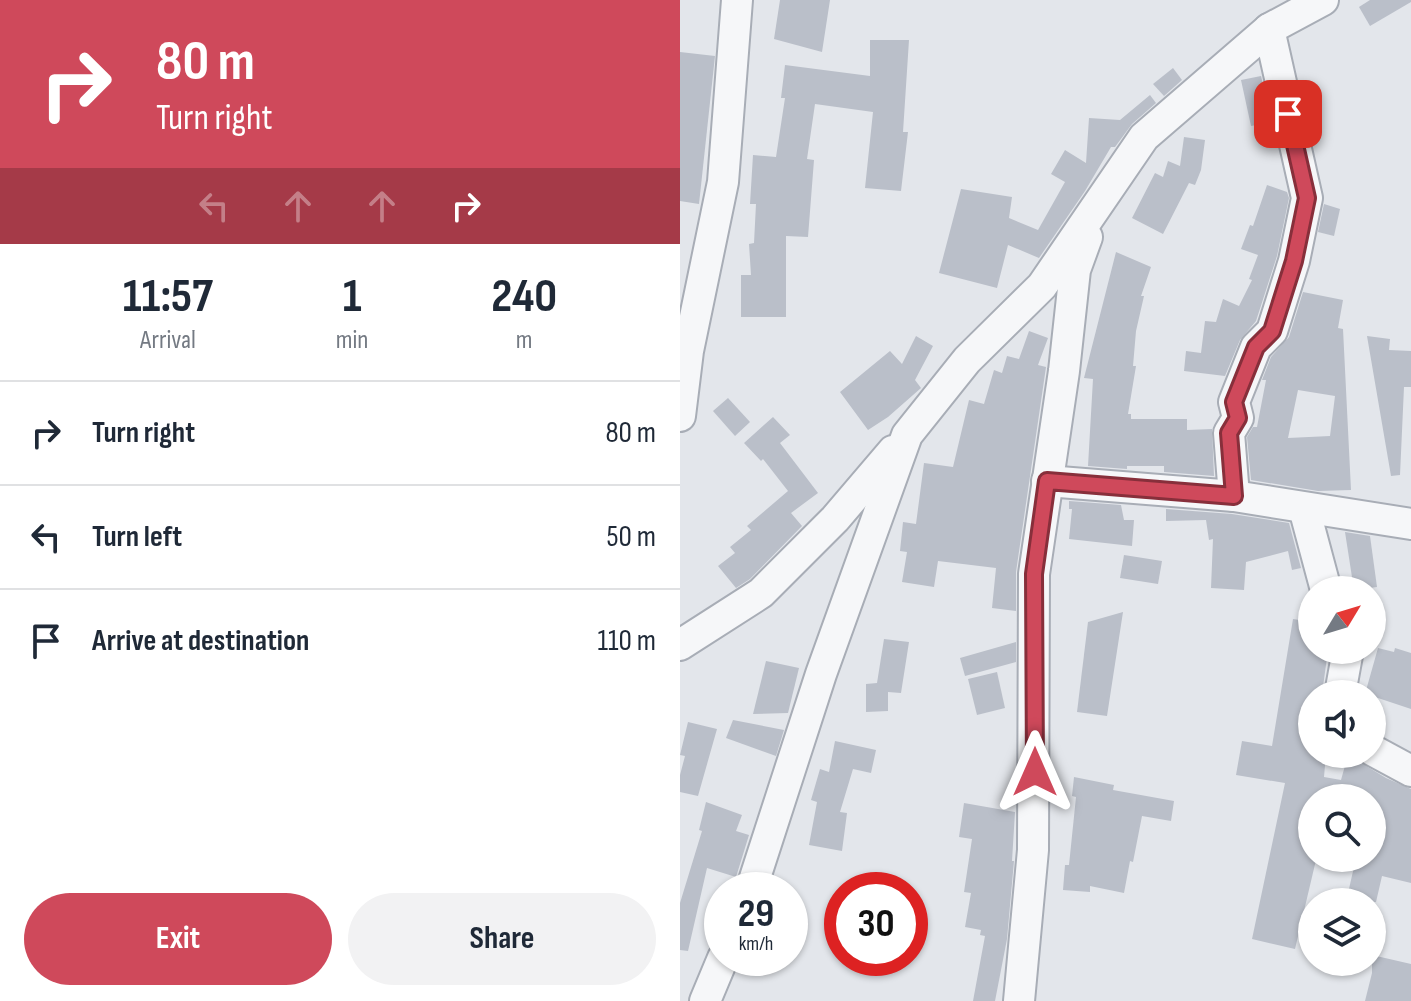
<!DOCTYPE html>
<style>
body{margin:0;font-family:"Sofia Sans Condensed",sans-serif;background:#f2f2f3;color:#1f2937;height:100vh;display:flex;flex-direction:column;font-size:30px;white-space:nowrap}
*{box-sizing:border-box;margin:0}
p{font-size:26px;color:#747a83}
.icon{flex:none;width:44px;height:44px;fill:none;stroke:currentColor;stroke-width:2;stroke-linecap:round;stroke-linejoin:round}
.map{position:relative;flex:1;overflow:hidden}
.panel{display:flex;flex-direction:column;background:#fff;width:680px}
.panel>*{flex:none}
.top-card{background:#cf495b;color:#fff;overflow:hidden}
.needle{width:52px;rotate:52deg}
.fabs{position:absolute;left:618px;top:576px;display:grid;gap:16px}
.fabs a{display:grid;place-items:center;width:88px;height:88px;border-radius:50%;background:#fff;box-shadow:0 2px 6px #0004;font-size:40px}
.speed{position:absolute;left:24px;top:872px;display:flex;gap:16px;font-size:40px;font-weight:700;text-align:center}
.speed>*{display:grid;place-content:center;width:104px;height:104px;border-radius:50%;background:#fff;box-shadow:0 2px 6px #0004;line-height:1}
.speed small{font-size:20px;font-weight:400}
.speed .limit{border:12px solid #d22;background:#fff;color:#111}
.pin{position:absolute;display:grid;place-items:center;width:68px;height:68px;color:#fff;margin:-34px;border-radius:16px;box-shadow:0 4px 12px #0006}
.me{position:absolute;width:88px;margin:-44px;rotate:0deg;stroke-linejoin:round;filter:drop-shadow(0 0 6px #0008)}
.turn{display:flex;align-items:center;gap:28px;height:168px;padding:0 24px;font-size:36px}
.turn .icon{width:104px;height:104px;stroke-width:2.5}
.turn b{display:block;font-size:56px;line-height:68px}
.lanes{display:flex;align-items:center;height:76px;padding:0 24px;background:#0003;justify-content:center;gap:40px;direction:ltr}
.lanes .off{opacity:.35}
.eta{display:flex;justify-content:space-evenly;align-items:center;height:136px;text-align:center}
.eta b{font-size:48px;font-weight:700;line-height:56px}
.action{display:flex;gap:16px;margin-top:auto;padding:16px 24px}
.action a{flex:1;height:92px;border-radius:48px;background:#cf495b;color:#fff;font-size:32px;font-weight:700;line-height:92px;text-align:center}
.action a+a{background:#f2f2f3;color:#1f2937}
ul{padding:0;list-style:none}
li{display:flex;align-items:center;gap:24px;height:104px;padding:0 24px;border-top:2px solid #e0e1e3}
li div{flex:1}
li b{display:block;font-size:30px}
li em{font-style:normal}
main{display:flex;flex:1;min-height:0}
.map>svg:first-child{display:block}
.building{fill:#babfc9;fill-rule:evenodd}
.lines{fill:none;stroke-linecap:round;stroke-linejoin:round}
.minor-casing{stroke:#a8adb6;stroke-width:34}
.minor{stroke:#f6f7f9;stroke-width:30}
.route-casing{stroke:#872f3b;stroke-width:20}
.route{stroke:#cf495b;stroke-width:14}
</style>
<main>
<section class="panel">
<div class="top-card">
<div class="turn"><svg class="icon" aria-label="right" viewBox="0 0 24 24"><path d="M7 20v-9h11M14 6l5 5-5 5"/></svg><div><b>80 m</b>Turn right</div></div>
<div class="lanes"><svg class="icon off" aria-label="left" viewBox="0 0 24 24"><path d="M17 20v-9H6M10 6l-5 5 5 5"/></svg><svg class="icon off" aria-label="ahead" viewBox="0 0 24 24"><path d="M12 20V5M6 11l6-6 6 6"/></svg><svg class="icon off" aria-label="ahead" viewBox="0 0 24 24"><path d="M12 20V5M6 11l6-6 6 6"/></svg><svg class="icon" aria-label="right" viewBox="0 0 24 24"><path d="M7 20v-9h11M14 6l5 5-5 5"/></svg></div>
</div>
<div class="eta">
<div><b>11:57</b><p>Arrival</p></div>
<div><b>1</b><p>min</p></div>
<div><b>240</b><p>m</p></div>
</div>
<ul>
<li><svg class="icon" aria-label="right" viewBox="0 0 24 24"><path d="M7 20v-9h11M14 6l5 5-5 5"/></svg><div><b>Turn right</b></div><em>80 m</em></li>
<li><svg class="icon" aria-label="left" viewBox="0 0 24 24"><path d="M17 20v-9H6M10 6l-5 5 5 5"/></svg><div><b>Turn left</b></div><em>50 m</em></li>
<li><svg class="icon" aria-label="arrive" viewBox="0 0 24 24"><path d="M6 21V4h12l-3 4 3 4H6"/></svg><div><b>Arrive at destination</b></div><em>110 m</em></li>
</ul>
<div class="action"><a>Exit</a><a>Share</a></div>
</section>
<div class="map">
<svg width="731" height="1001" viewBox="0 0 731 1001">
<rect width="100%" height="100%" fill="#e3e6eb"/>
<g class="building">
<path d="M 100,0 L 150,0 L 142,52 L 94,39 Z"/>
<path d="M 690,0 L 731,0 L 731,2 L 690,26 L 679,7 Z"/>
<path d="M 190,40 L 229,40 L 223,132 L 228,132 L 221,191 L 185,188 L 193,112 L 135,104 L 127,159 L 134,160 L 128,237 L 106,236 L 106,317 L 61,317 L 61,275 L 71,275 L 69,244 L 74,243 L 76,204 L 70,204 L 73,155 L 96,157 L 105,98 L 101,98 L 105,65 L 190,76 Z"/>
<path d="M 0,52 L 35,56 L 19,204 L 0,201 Z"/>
<path d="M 493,68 L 502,80 L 484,96 L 473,84 Z"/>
<path d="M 581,76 L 592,122 L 571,126 L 561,80 Z"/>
<path d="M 470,95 L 476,103 L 452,124 L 435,147 L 431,147 L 405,191 L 359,258 L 328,245 L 317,288 L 259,273 L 281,189 L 332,197 L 329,218 L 358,230 L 385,182 L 371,174 L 385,150 L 406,163 L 409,118 L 440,120 Z"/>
<path d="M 504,137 L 525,140 L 521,170 L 515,185 L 509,183 L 483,234 L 452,218 L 475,173 L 483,177 L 488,161 L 500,166 Z"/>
<path d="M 587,185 L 607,192 L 609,198 L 597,256 L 576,321 L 560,340 L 545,376 L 504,371 L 506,351 L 521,353 L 525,321 L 536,322 L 543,299 L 559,306 L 572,280 L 569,279 L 578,255 L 561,249 L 570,225 L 573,226 Z"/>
<path d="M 644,204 L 660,209 L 654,236 L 638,232 Z"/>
<path d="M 436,252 L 471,267 L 461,296 L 464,296 L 456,331 L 453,366 L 456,366 L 448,414 L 451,414 L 451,419 L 507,419 L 507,430 L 532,429 L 534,476 L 484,472 L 484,466 L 447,466 L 447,469 L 408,466 L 413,379 L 404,378 Z"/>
<path d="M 623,292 L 663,300 L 658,328 L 663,329 L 671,490 L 638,491 L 571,480 L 567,437 L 573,427 L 577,427 L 586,380 L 582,380 L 591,357 L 609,337 ZM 618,390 L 655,396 L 650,436 L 608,438 Z"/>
<path d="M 349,331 L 368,338 L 358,365 L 366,367 L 336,572 L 336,611 L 312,608 L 316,568 L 258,561 L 254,587 L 222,582 L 227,552 L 220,551 L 223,522 L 236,524 L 244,463 L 273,467 L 289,400 L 304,404 L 314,370 L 322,373 L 327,356 L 339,359 Z"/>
<path d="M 236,336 L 253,346 L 235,380 L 241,388 L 208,417 L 188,430 L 160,392 L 210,351 L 222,364 Z"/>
<path d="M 687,336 L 710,339 L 709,350 L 731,351 L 731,387 L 724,387 L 720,475 L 711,476 Z"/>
<path d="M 48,398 L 70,422 L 55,436 L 33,411 Z"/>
<path d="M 93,417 L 110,435 L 100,443 L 138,493 L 111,513 L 122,526 L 70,579 L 56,588 L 38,566 L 55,553 L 50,547 L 71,530 L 67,526 L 108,491 L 83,459 L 81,461 L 64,443 Z"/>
<path d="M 389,501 L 441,505 L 444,520 L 454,520 L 452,546 L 389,539 L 392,509 L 389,509 Z"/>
<path d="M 486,509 L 552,514 L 609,523 L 621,568 L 612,570 L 608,551 L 566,562 L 564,590 L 531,588 L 533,539 L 529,540 L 526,520 L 486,521 Z"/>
<path d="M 665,532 L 690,536 L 697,587 L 674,590 Z"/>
<path d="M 444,555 L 482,561 L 478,584 L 440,578 Z"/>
<path d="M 443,612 L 427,716 L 397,712 L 408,622 Z"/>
<path d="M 613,619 L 632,622 L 632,650 L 648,650 L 642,694 L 632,694 L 632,754 L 646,754 L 644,777 L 661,780 L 668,755 L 706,778 L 731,789 L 731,883 L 702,876 L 696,902 L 666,902 L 676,858 L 692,858 L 692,798 L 632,798 L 632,859 L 636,860 L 615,949 L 572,939 L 605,783 L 556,775 L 562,741 L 592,746 Z"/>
<path d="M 204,639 L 229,642 L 221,693 L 208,692 L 208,711 L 186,712 L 186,684 L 197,683 Z"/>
<path d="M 336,642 L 336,662 L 285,676 L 280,658 Z"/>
<path d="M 698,648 L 714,652 L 715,648 L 731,653 L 731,709 L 692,696 L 692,694 L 685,694 Z"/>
<path d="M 86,661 L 119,668 L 108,713 L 73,714 Z"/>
<path d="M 317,672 L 325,708 L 297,715 L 288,679 Z"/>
<path d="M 53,720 L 104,730 L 96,756 L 46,738 Z"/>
<path d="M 8,722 L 37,729 L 18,796 L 0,792 L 0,775 L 5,756 L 0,755 Z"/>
<path d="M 155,741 L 196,750 L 191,773 L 173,769 L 160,812 L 167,813 L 162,851 L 129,845 L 137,802 L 131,800 L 140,769 L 149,772 Z"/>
<path d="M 394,777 L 434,785 L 433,790 L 494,801 L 491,821 L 462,816 L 453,862 L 450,861 L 444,893 L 410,886 L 410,892 L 383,890 L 385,865 L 389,865 L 396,797 L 392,796 Z"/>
<path d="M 26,802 L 62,815 L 56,831 L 69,835 L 56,877 L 27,868 L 8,951 L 0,950 L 0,903 L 22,831 L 19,830 Z"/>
<path d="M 284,803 L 335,812 L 332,861 L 334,861 L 327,939 L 315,1001 L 293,1001 L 305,936 L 300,935 L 301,930 L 285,927 L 291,893 L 284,892 L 292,839 L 279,837 Z"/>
<path d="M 692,955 L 731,964 L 731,1001 L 685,1001 L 692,973 Z"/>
</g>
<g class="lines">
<g class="minor-casing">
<g id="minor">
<path d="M 0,416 L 8,351 L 43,182 L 57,0"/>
<path d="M 367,481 L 554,496 L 731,524"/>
<path d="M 554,496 L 549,433 L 558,418 L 554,402 L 576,347 L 592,331 L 614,261 L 627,198 L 589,29 L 643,0"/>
<path d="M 624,508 L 646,590"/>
<path d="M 0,645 L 81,593 L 155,519 L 213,451"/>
<path d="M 660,694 L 668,650"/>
<path d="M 692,750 L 731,771"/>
<path d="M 71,890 L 141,674 L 227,435 L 287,360 L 362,286 L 464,137 L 589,29"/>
<path d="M 25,1001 L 43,958"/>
<path d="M 339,1001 L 353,850 L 354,574 L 384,371 L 395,270 L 407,237"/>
</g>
</g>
<use href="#minor" class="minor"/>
</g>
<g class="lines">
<g class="route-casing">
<path id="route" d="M 355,772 L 354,574 L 367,481 L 554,496 L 549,433 L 558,418 L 554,402 L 576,347 L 592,331 L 614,261 L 627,198 L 608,114"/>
</g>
<use href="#route" class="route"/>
</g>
</svg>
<div class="fabs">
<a><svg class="needle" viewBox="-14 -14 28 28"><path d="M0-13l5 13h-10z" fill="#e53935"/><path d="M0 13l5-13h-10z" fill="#747a83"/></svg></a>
<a><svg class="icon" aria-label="sound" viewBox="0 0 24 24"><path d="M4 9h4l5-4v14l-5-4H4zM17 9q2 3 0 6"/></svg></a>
<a><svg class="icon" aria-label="search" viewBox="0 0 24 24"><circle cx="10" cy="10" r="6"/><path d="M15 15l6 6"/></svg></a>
<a><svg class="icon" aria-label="layers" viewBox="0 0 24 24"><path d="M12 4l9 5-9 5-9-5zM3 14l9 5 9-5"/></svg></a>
</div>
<div class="speed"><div>29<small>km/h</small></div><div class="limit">30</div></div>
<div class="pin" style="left:608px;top:114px;background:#d93025"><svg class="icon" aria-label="arrive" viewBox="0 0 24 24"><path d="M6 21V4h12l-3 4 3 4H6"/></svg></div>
<svg class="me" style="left:355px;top:772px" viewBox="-20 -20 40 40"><path d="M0-17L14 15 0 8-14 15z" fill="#cf495b" stroke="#fff" stroke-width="4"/></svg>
</div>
</main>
